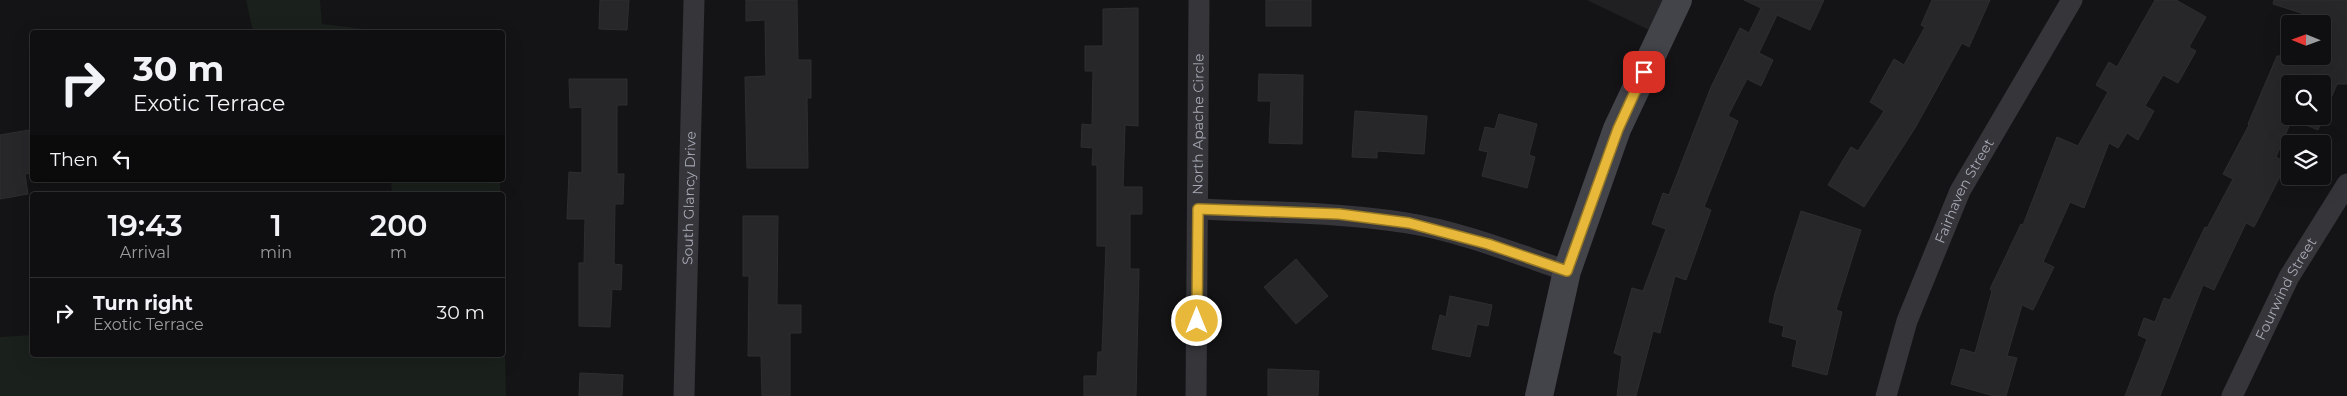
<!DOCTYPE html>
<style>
body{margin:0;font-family:Montserrat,sans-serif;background:#181719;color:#f1f3f6;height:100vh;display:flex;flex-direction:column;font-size:19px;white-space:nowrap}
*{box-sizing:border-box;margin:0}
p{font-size:16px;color:#9b9c9f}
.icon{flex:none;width:28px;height:28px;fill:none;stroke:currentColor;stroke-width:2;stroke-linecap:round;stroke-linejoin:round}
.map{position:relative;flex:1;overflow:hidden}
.drawer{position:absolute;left:30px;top:192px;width:475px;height:165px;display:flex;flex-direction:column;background:#0f0e10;border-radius:5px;box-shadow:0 5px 20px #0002,0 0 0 1px #2f2e30}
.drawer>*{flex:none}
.guide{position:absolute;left:30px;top:30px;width:475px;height:152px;border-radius:5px;box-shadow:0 5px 20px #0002,0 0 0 1px #2f2e30;background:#0f0e10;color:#f1f3f6;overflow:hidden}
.needle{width:32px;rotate:271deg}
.controls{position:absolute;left:2281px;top:15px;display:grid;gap:10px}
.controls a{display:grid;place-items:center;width:50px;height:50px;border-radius:5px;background:#0f0e10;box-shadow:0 5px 20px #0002,0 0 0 1px #2f2e30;font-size:25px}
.pin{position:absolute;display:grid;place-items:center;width:42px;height:42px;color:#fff;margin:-21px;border-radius:10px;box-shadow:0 2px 8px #0006}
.me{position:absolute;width:55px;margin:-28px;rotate:0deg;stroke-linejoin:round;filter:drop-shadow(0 0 4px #0008)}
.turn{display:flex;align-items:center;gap:18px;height:105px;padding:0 20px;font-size:22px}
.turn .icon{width:65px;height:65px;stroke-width:2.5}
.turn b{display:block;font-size:35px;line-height:42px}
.then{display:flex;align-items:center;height:48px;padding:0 20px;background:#0003;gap:10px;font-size:19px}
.eta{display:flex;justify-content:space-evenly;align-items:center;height:85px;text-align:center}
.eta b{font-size:30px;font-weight:600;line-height:35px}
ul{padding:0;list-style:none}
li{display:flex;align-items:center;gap:15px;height:70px;padding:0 20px;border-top:1px solid #2f2e30}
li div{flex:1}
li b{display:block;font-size:19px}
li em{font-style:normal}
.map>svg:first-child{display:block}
.built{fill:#202022}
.green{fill:#1a201b}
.building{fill:#272629;stroke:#2e2e31;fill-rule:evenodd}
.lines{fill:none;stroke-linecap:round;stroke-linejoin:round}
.street{stroke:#35353a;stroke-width:21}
.secondary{stroke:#43444a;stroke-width:28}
.route-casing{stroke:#967825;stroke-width:12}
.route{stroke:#e7b839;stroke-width:9}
.labels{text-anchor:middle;stroke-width:5;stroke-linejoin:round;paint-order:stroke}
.street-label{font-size:14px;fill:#a6a9b5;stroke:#0f0e10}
</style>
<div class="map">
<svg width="2347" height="396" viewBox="0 0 2347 396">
<rect width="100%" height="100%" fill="#141315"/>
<path class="built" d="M 1587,0 L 1663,0 L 1649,30 Z"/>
<g class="green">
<path d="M 246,0 L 320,0 L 322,24 L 388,32 L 253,32 Z"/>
<path d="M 391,180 L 500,180 L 500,195 L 392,195 Z"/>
<path d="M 503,269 L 506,396 L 0,396 L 0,337 L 32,335 L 32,355 L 502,355 Z"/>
</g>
<g class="building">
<path d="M 600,0 L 629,0 L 627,30 L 599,29 Z"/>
<path d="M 746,0 L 797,0 L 798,60 L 811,60 L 811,98 L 807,98 L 808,168 L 747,168 L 745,77 L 766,76 L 765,20 L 746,21 Z"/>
<rect x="1266" y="0" width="45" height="26"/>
<path d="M 1744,0 L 1824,0 L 1810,30 L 1777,15 L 1759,53 L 1773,60 L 1761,86 L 1747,79 L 1728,116 L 1738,121 L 1704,207 L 1711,210 L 1686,280 L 1675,276 L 1660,333 L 1653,331 L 1636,396 L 1617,396 L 1622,356 L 1614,353 L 1632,288 L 1643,291 L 1666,229 L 1652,224 L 1663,193 L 1669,195 L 1711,87 L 1740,28 L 1749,33 L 1761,8 Z"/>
<path d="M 1932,0 L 1990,0 L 1969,47 L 1962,43 L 1915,128 L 1864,207 L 1828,185 L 1851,147 L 1858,151 L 1884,111 L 1870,102 L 1894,59 L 1904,65 L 1925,27 L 1921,25 Z"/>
<path d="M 2155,0 L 2176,0 L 2206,17 L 2189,47 L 2196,51 L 2178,83 L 2163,75 L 2145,106 L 2154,111 L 2138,140 L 2127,133 L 2118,148 L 2109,143 L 2084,208 L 2070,202 L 2043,262 L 2054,267 L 2033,310 L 2022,305 L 2007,356 L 2017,358 L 2006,396 L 1994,396 L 1951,384 L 1961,349 L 1975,353 L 1992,291 L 1990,289 L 2021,224 L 2023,225 L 2057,137 L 2078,146 L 2108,92 L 2096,85 L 2109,62 L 2117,67 Z"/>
<path d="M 2274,0 L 2347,0 L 2347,84 L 2337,84 L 2318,130 L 2292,119 L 2276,157 L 2287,163 L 2254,227 L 2246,223 L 2214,290 L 2203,285 L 2160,396 L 2125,396 L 2147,339 L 2138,335 L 2144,318 L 2155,322 L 2164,298 L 2170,300 L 2205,227 L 2207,228 L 2233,179 L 2223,174 L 2249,125 L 2248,124 L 2277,56 L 2322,56 L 2322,24 L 2316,24 L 2317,18 L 2273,4 ZM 2290,84 L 2322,84 L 2322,116 L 2290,116 Z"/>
<path d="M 1138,8 L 1138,126 L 1125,125 L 1123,187 L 1142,187 L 1142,214 L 1130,214 L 1130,269 L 1139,269 L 1136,396 L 1084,396 L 1084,376 L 1097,376 L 1098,352 L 1102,352 L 1106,246 L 1097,246 L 1097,165 L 1092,165 L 1093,148 L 1081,147 L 1082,124 L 1092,125 L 1093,71 L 1085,71 L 1085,46 L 1103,46 L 1103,9 Z"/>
<path d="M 1259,74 L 1303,75 L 1302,144 L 1269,143 L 1271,101 L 1258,101 Z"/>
<path d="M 569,79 L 627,79 L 627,105 L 617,105 L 617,174 L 624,174 L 623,204 L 615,204 L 614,264 L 622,265 L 621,290 L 612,289 L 610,327 L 579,326 L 579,263 L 584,263 L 585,219 L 567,219 L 569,172 L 582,173 L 582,107 L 570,108 Z"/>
<path d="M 1355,111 L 1427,116 L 1424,154 L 1377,151 L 1377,158 L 1352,157 Z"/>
<path d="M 1499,114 L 1537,124 L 1529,155 L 1535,157 L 1527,188 L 1482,176 L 1488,152 L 1479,150 L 1485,127 L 1495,129 Z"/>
<path d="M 29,130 L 32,173 L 25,174 L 28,194 L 0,199 L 0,135 Z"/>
<path d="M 1801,211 L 1861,230 L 1836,310 L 1842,312 L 1827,375 L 1792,366 L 1797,340 L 1782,336 L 1784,326 L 1769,322 L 1775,293 Z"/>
<path d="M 743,216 L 778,216 L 777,305 L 801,305 L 801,333 L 790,333 L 790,396 L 762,396 L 761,356 L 748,356 L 749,276 L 743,276 Z"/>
<path d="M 1296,259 L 1328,296 L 1296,324 L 1264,287 Z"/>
<path d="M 1450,296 L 1492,305 L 1488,326 L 1477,324 L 1470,357 L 1432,349 L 1440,315 L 1446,317 Z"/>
<path d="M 1268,369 L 1319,371 L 1318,396 L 1268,396 Z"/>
<path d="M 580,373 L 623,375 L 622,396 L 579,396 Z"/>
</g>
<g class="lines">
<g class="street">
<path d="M 1198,209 C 1268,212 1337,212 1407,223 C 1459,231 1517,254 1567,271"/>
<path id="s1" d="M 684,396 L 694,0"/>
<path id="s2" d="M 1196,396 L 1199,0"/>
<path id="s3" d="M 1886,396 L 1907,321 L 1960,191 L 2072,0"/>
<path id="s4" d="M 2232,396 L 2289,277 L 2347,184"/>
</g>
<path class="secondary" d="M 1539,396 L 1567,271 L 1617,129 L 1678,0"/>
</g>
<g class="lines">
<g class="route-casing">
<path id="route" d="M 1197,321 L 1198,209 L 1339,214 L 1409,223 L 1488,244 L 1567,271 L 1618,129 L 1644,72"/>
</g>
<use href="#route" class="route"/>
</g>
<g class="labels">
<g class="street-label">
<text dy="5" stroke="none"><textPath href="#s2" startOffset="272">North Apache Circle</textPath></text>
<text dy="5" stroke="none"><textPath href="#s3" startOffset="220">Fairhaven Street</textPath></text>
<text dy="5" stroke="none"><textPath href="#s1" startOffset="198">South Glancy Drive</textPath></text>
<text dy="5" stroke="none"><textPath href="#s4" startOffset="120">Fourwind Street</textPath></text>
</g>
</g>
</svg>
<div class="controls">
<a><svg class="needle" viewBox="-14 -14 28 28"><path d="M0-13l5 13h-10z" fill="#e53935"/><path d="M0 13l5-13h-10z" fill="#9b9c9f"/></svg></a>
<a><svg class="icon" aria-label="search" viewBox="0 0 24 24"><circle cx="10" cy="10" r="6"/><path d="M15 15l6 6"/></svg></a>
<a><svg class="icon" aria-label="layers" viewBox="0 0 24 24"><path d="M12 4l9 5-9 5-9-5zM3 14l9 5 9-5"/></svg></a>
</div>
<div class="pin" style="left:1644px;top:72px;background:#d93025"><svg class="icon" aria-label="arrive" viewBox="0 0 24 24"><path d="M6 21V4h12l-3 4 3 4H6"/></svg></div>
<svg class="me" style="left:1197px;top:321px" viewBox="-20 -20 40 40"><circle r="17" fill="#e7b839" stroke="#fff" stroke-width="3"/><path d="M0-11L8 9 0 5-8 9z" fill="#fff"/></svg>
<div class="guide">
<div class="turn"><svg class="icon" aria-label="right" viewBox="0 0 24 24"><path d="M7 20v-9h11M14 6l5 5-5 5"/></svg><div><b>30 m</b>Exotic Terrace</div></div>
<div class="then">Then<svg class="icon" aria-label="left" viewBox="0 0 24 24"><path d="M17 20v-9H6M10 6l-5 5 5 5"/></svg></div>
</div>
<section class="drawer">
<div class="eta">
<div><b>19:43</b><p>Arrival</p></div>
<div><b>1</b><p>min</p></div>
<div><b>200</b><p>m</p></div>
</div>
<ul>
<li><svg class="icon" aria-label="right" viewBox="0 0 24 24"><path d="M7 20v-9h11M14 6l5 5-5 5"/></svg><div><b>Turn right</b><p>Exotic Terrace</p></div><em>30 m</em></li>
</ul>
</section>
</div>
